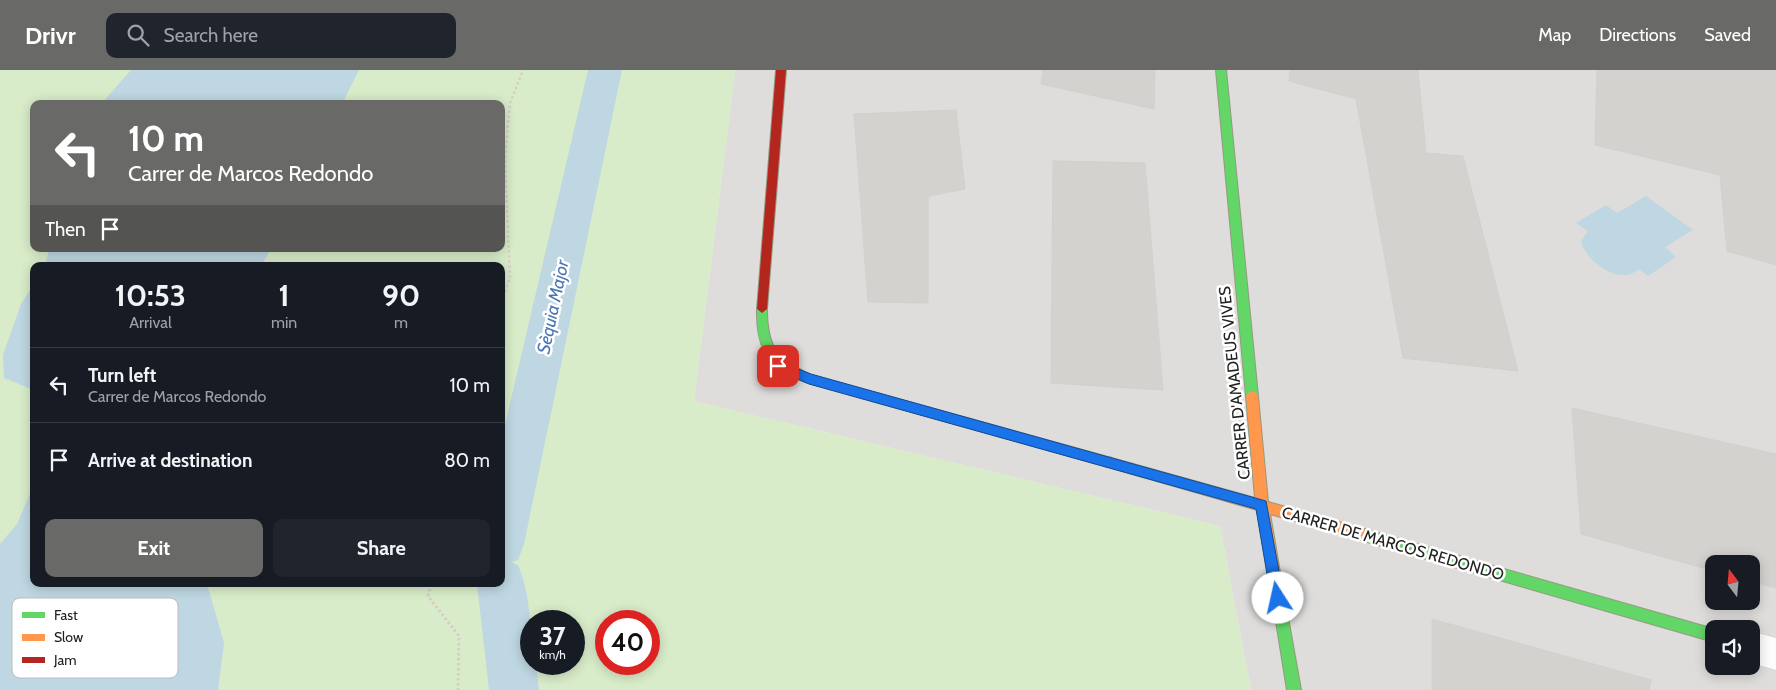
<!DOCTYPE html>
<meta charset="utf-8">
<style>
body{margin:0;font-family:Cabin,sans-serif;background:#20242c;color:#f1f3f6;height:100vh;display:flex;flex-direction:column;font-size:19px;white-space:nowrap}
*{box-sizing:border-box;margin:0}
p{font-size:16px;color:#9ea1a6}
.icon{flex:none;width:28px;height:28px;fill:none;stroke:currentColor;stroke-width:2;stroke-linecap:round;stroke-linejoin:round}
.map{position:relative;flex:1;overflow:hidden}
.side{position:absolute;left:30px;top:192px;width:475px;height:325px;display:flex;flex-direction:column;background:#171b24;border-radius:10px;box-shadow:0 2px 12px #0003}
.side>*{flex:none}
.hud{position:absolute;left:30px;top:30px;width:475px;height:152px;border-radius:10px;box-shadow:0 2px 12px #0003;background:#696967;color:#fff;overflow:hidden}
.needle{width:32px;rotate:344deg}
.controls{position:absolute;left:1705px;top:485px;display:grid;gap:10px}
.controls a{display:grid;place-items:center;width:55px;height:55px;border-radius:10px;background:#171b24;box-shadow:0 2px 12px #0003;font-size:25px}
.speed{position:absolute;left:520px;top:540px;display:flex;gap:10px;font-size:25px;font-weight:700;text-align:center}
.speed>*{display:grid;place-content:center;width:65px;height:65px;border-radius:50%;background:#171b24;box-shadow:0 2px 12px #0003;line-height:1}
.speed small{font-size:12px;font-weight:400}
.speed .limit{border:8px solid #d22;background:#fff;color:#111}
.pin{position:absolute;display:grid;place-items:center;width:42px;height:42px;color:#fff;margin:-21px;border-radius:10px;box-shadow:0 2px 8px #0006}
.me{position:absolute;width:55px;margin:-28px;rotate:350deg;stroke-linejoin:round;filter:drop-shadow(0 0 4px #0008)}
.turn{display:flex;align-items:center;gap:18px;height:105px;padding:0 15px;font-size:22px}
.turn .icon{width:65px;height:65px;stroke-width:2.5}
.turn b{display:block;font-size:35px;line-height:42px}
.then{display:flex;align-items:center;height:48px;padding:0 15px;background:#0003;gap:10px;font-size:19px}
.eta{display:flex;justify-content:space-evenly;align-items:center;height:85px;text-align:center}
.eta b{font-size:30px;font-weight:700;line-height:35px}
.button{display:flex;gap:10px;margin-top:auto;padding:10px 15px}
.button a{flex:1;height:58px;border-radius:10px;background:#696967;color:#fff;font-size:20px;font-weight:700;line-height:58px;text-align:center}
.button a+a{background:#20242c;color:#f1f3f6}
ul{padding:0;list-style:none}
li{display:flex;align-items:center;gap:15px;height:75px;padding:0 15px;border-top:1px solid #363941}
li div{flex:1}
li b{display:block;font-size:19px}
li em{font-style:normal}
header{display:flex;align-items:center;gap:30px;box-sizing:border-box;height:70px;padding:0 25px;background:#696967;color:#fff}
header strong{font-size:24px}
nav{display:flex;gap:28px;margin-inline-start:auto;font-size:18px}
.search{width:350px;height:45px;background:#20242c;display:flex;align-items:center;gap:12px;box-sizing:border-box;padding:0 18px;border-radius:10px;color:#9ea1a6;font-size:19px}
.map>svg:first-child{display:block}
.residential{fill:#dedddb;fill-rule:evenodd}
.grass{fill:#d8ecc9;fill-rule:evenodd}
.water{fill:#bed7e2}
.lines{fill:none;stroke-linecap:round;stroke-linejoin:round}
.canal{fill:#bed7e2;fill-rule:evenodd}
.building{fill:#d4d2cf;stroke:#d2d0cb}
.street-casing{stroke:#c8c8c6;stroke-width:1}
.fast-casing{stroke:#959a81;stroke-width:2}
.slow-casing{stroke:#959a81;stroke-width:2}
.jam-casing{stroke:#959a81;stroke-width:2}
.path-far1{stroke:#d8ccc8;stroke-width:2.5;stroke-dasharray:2.5 2.5;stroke-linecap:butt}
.path{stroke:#d8ccc8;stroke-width:3;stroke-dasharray:2.5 2.5;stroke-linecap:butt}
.street{fill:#fdfcfc;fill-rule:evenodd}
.fast{fill:#63d668;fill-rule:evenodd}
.slow{fill:#ff974d;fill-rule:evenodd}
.jam{fill:#b3261e;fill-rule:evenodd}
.route{fill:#1a73e8;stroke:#114b97}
.labels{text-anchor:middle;stroke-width:5;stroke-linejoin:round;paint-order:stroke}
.street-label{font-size:16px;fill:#212121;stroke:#fff}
.water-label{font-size:18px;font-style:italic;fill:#4c75b3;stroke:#fff}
.key{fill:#fff;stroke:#bcbcbc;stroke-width:1}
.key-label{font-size:14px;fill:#212121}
</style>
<header>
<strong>Drivr</strong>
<div class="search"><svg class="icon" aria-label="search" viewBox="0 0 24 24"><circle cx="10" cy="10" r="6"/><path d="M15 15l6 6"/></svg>Search here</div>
<nav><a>Map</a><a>Directions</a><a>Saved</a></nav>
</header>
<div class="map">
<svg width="1776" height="620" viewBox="0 0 1776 620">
<rect width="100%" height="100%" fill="#efeeea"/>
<path class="residential" d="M 735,0 L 1776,0 L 1776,620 L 1251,620 L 1220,456 L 694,331 ZM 1714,494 L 1751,494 L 1751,531 L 1714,531 ZM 1714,559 L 1751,559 L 1751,596 L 1714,596 Z"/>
<path class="grass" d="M 0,0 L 735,0 L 694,331 L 1220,456 L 1251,620 L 0,620 ZM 34,34 L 501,34 L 501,179 L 34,179 ZM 34,196 L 501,196 L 501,514 L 34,514 ZM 531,551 L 574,551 L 574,594 L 531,594 ZM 606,551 L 649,551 L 649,594 L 606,594 Z"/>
<g class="water">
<path d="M 131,0 L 359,0 L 342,34 L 101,34 Z"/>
<path d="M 1646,126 L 1693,160 L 1665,177 L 1676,187 L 1648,206 L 1639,199 C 1635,202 1630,205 1624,205 C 1606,206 1585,187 1581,171 L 1588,161 L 1576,153 L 1606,135 L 1617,143 Z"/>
<path d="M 49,179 L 271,179 L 261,196 L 45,196 Z"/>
<path d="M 34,214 L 34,320 L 4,308 L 3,285 L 21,234 Z"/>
<path d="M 34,414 L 34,514 L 207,514 L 224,573 L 218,620 L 0,620 L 0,474 L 17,454 Z"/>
</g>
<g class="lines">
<path class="canal" d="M 588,0 L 622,0 L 524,474 L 518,490 L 511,492 L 518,495 C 531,526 531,560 531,594 L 536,594 L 539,620 L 489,620 L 477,514 L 501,514 L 501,372 Z"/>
</g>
<g class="building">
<path d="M 1043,0 L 1155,0 L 1154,39 L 1041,14 Z"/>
<path d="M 1290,0 L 1418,0 L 1426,83 L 1463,86 L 1518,301 L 1403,288 L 1356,29 L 1289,11 Z"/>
<path d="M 1597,0 L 1776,0 L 1776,195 L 1727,181 L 1720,105 L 1595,75 Z"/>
<path d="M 956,40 L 965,119 L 928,126 L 928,233 L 868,232 L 854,44 Z"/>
<path d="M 1053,91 L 1145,93 L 1163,320 L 1051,313 Z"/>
<path d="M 1572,338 L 1776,384 L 1776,518 L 1751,511 L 1751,494 L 1714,494 L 1714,501 L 1581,464 Z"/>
<path d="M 1432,549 L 1651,610 L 1649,620 L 1432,620 Z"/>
</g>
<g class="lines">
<g class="street-casing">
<path id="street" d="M 1751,561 L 1776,568 L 1776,600 L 1751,593 Z"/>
</g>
<g class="fast-casing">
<g id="fast">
<path d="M 1216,0 L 1226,0 L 1258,326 L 1256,329 L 1252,331 L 1248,329 L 1246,326 Z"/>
<path d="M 762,235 L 767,239 C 767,278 777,289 811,305 L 1108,387 L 1112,388 L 1114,392 L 1112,396 L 1108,397 L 805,312 C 768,295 756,281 757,239 Z"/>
<path d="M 1364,459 L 1714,559 L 1714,572 L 1364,471 L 1360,469 L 1358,465 L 1360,461 Z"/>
<path d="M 1276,508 L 1280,510 L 1282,514 L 1301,620 L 1287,620 L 1270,514 L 1272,510 Z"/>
</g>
</g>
<g class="slow-casing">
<path id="slow" d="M 1252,321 L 1256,323 L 1258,326 L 1268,432 L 1364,459 L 1368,461 L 1370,465 L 1368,469 L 1364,471 L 1270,444 L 1282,514 L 1280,518 L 1276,520 L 1272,518 L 1270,514 L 1257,440 L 1108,397 L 1104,396 L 1102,392 L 1104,388 L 1108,387 L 1255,428 L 1246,326 L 1248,323 Z"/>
</g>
<g class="jam-casing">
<path id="jam" d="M 776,0 L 786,0 L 767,239 L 762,243 L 757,239 Z"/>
</g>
<path class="path-far1" d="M 501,231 L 510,208 L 505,89 L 510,33 L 523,0"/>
<path class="path" d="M 431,514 L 428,526 L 459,566 L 458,620"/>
<use href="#street" class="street"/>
<use href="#fast" class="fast"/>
<use href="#slow" class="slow"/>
<use href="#jam" class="jam"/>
</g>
<path class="route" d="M 778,291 L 811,304 L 1266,431 L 1284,528 L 1282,532 L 1278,534 L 1273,532 L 1271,528 L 1256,439 L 809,314 L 774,299 L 772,296 L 774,292 Z"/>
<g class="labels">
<g class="street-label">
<text transform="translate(1234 313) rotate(-96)" y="6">CARRER D'AMADEUS VIVES</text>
<text transform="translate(1393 473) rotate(16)" y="6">CARRER DE MARCOS REDONDO</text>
</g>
<g class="water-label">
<text transform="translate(553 237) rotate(-78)" y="6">Sèquia Major</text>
</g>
</g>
<rect x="12" y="528" width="166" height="80" rx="8" class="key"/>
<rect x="22" y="542" width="23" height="6" fill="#63d668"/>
<rect x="22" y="564" width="23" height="7" fill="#ff974d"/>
<rect x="22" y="587" width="23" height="6" fill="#b3261e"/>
<g class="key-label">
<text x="54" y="550">Fast</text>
<text x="54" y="572">Slow</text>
<text x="54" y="595">Jam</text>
</g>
</svg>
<div class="controls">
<a><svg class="needle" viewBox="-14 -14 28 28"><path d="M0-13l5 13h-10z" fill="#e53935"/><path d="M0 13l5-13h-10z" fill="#9ea1a6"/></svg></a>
<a><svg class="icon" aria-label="sound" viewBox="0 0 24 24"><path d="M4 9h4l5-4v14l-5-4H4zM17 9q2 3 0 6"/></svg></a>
</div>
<div class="speed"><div>37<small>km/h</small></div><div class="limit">40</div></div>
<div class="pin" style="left:778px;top:296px;background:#d93025"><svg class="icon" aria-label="arrive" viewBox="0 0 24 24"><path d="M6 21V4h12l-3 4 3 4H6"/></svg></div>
<svg class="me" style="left:1278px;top:528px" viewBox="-20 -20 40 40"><circle r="19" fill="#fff"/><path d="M0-13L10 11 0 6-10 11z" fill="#1a73e8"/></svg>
<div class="hud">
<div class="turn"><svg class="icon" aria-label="left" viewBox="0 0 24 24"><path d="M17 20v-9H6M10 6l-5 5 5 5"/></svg><div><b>10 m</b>Carrer de Marcos Redondo</div></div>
<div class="then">Then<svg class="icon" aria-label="arrive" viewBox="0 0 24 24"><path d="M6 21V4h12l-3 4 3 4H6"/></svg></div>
</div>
<section class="side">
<div class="eta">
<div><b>10:53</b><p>Arrival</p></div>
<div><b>1</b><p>min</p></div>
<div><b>90</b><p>m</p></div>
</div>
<ul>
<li><svg class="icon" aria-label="left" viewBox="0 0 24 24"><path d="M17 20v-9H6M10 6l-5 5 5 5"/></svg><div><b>Turn left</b><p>Carrer de Marcos Redondo</p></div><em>10 m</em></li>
<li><svg class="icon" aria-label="arrive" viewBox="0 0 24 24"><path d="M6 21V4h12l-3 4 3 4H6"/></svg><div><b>Arrive at destination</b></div><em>80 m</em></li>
</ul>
<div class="button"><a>Exit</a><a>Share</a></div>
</section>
</div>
